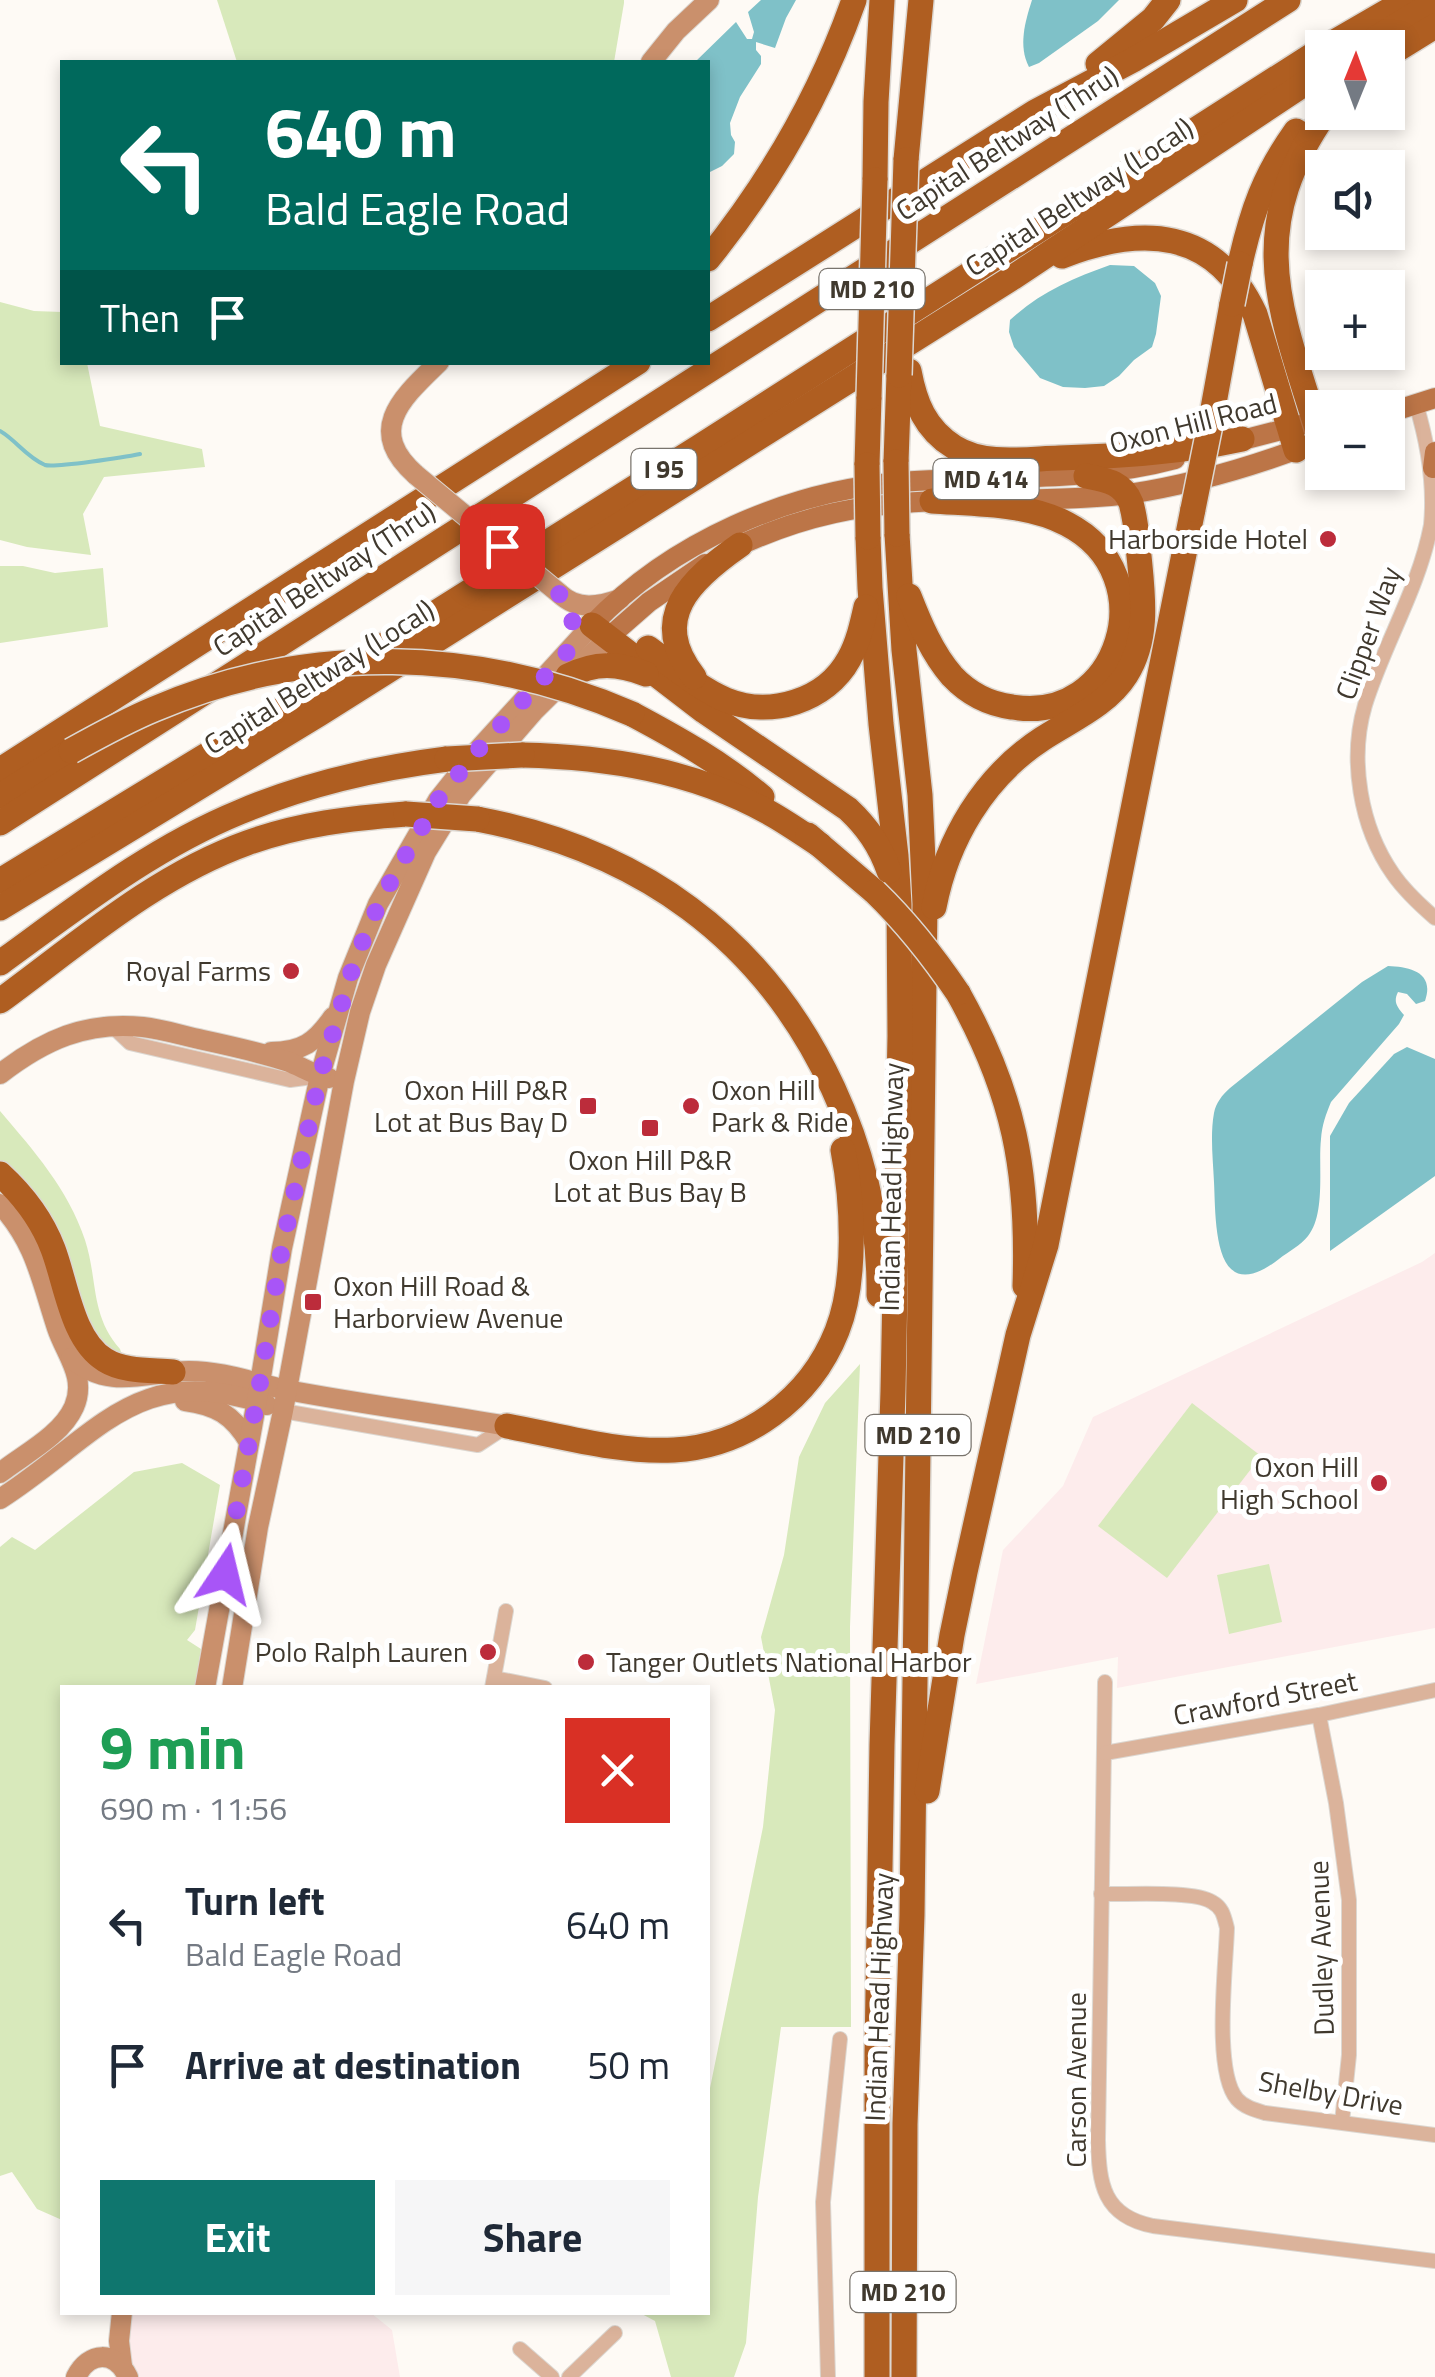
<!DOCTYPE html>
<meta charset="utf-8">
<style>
body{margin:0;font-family:"Titillium Web",sans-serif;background:#f6f6f7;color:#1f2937;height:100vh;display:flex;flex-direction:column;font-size:38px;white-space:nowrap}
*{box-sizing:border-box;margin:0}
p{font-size:32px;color:#747a83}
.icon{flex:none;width:55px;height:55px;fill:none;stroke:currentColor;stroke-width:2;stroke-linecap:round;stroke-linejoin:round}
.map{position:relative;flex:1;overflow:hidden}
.panel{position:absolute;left:60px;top:1685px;width:650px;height:630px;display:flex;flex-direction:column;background:#fff;border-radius:0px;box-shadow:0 5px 15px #0003}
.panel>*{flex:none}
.hud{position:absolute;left:60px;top:60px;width:650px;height:305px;border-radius:0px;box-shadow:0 5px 15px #0003;background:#00695c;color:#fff;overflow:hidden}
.needle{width:65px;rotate:1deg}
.buttons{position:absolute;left:1305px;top:30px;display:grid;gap:20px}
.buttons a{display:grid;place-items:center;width:100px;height:100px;border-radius:0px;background:#fff;box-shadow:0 5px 15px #0003;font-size:50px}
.pin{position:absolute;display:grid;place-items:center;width:85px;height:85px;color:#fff;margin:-42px;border-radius:20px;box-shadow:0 5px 15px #0006}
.me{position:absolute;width:110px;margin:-55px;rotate:10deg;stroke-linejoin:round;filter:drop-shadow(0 0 8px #0008)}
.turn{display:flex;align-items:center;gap:35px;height:210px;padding:0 40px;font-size:45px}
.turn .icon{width:130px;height:130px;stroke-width:2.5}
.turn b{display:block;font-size:70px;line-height:85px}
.then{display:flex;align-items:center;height:95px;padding:0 40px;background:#0003;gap:20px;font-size:38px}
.round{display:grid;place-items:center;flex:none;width:105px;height:105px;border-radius:0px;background:#f6f6f7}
.head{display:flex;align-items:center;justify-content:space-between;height:170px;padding:0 40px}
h1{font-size:60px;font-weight:700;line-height:75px;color:#1e9e55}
.primary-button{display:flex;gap:20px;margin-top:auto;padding:20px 40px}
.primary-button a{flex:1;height:115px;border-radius:0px;background:#0f766e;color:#fff;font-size:40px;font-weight:700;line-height:115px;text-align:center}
.primary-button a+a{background:#f6f6f7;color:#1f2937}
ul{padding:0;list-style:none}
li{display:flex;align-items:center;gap:30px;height:140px;padding:0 40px}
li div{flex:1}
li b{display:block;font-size:38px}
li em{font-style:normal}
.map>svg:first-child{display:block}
.education{fill:#fdecec}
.green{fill:#d8e9bb}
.water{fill:#7fc1c8}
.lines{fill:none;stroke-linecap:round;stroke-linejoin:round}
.stream{stroke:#7fc1c8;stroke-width:4}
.street-casing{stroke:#dcd7d1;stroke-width:16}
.secondary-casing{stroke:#dcd7d1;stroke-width:22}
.primary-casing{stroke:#dcd7d1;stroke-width:22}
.highway-casing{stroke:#dcd7d1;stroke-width:28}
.street{stroke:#dbb39b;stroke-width:14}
.secondary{stroke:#ca906c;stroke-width:20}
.primary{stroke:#bc7547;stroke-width:20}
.highway{stroke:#af5e21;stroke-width:25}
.secondary-bridge-casing{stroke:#dcd7d1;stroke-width:22;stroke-linecap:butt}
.highway-bridge-casing{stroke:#dcd7d1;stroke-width:28;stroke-linecap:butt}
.secondary-bridge{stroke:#ca906c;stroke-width:20}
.highway-bridge{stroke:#af5e21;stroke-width:25}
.route{stroke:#a855f7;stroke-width:18;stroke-dasharray:0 32.4}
.poi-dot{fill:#bc2c3b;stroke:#fff;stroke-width:4}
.labels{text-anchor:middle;stroke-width:10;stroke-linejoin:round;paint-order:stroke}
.shield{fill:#fff;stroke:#79746d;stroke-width:2.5}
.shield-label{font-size:25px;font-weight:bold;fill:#40392e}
.street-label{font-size:28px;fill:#40392e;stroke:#fff}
.poi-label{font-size:28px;fill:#40392e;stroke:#fff;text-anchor:end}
</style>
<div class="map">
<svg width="1435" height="2377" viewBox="0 0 1435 2377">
<rect width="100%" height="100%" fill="#fefaf5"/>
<g class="education">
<path d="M 1435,1253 L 1435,1628 L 1117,1688 L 1118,1657 L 976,1684 L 1003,1550 L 1063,1486 L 1093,1417 L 1422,1262 Z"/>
<path d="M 132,2313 L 371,2313 L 392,2330 L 400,2377 L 134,2377 L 129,2352 Z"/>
</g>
<g class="green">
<path d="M 217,0 L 624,0 L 624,3 L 614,62 L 237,62 Z"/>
<path d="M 0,302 L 34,311 L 62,312 L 62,362 L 87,363 L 100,426 L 202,449 L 205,467 L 104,477 L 83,514 L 91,555 L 27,547 L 0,540 Z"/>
<path d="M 0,566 L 23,566 L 55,573 L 103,568 L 108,627 L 0,643 Z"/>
<path d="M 0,1111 C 34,1151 68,1189 85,1240 C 98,1280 90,1315 120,1349 L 121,1352 L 116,1354 L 99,1341 L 0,1164 Z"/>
<path d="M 860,1364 L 850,1627 L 851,2027 L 781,2027 L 758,2197 L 746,2343 L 734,2377 L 671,2377 L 655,2321 L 640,2313 L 708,2312 L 708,2098 L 763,1827 L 775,1710 L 761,1637 L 784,1555 L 799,1457 L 825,1403 Z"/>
<path d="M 1192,1403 L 1261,1456 L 1167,1578 L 1098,1526 Z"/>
<path d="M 182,1463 L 220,1485 L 195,1630 L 187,1640 L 201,1649 L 195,1687 L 62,1688 L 62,2220 L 37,2209 L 12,2172 L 0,2176 L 0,1547 L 12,1537 L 35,1550 L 134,1472 Z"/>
<path d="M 1269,1564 L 1282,1622 L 1229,1634 L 1217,1575 Z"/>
</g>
<g class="water">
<path d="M 761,0 L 796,0 L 786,18 L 775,48 L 756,42 L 756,50 L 761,56 L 761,64 L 740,97 L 730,123 L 731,135 L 735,142 L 734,154 L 722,166 L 708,173 L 708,62 L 695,62 L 736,22 L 747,39 L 752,39 L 754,32 L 748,12 Z"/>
<path d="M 1032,0 L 1119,0 L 1098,21 L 1039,63 L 1029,67 C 1018,46 1025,22 1032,0 Z"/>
<path d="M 1110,265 L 1134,266 L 1155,283 L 1161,296 L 1156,334 L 1152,347 L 1134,360 L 1119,376 L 1104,386 L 1085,388 L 1063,387 L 1040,378 L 1014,347 L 1009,332 L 1010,320 C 1039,293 1073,278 1110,265 Z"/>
<path d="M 1388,966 C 1410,967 1435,972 1425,1001 L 1416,1004 L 1407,994 L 1398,992 C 1393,1002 1397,1007 1404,1015 L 1399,1024 L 1331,1102 C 1326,1114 1322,1125 1321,1139 C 1318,1166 1326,1214 1308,1236 C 1301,1245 1288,1252 1279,1259 C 1213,1310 1216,1223 1214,1182 C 1213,1160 1210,1135 1214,1113 C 1216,1103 1222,1095 1230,1088 L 1362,982 Z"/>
<path d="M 1407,1047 L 1435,1059 L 1435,1176 L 1330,1251 L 1330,1136 L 1349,1103 L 1394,1054 Z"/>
</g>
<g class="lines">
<path class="stream" d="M 0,431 C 16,440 26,457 45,465 C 54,468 126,457 140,454"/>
<g class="street-casing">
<g id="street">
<path d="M 1416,404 C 1428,444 1435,483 1431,525 C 1419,588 1384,644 1365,705 C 1349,759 1360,827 1393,874 C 1404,890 1420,905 1435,918"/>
<path d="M 113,1027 L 130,1043 L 290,1080 L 320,1076"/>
<path d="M 283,1411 L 478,1445 L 507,1426"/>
<path d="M 494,1678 L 545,1688"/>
<path d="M 1105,1682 L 1098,2140 C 1099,2184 1103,2216 1153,2226 L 1435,2261"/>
<path d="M 492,1688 L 506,1611"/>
<path d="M 1319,1715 L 1336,1803 L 1349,1900 L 1349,2055 L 1342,2122"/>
<path d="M 1105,1753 L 1319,1715 L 1435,1690"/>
<path d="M 1101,1894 C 1126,1895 1194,1890 1212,1902 C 1223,1908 1224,1917 1227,1928 C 1226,1967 1213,2071 1237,2099 C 1244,2107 1255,2110 1265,2113 L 1435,2135"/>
<path d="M 520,2349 L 552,2377"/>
<path d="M 569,2377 L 615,2333"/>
<path d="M 828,2377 L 823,2202 L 840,2039"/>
</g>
</g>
<g class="secondary-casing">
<g id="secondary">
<path d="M 651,62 L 676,31 L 709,0"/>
<path d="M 416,475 C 365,430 402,398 439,362"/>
<path d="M 560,594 C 577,610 598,607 620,599"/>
<path d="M 271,1052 C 302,1052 316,1042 333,1017"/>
<path d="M 0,1074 C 44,1040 86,1021 143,1027 C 163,1029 183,1036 203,1040 C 231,1046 259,1052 286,1061 C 301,1066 313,1075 329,1078"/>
<path d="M 0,1204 C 36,1243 41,1280 57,1328 C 66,1355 87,1377 74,1407 C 61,1436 24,1454 0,1473"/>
<path d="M 71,1358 C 110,1391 145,1372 189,1371 C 223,1371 254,1383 287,1390 C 360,1404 434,1413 507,1426"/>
<path d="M 185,1401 C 216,1405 233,1415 249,1442"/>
<path d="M 0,1499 C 97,1437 137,1359 267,1405"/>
<path d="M 205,1688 L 260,1383 L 282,1248 L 320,1076 L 348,978 L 378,904 L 438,800 L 477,751 L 592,625"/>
<path d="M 232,1688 L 258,1527 L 283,1411 L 344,1081 L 360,1012 L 376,965 L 426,852 L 461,795 L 534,711 L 609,637"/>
<path d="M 122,2366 L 119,2341 L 122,2312"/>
<path d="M 76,2377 C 89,2351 115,2350 128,2377"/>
</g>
</g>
<g class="primary-casing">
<g id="primary">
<path d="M 1388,413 L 1435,398"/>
<path d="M 1227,444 L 1301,425"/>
<path d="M 1433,468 L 1435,452"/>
<path d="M 1012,500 C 1051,499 1090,499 1129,494 C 1194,484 1261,464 1322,440"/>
<path d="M 730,550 C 801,515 865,503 943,501"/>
<path d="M 592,625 C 671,542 790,490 903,482 C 995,475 1086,483 1175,459"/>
<path d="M 609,637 L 649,602 L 705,564"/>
</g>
</g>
<g class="highway-casing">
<g id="highway">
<path d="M 1324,48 L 1407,0"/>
<path d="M 1360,48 L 1435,2"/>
<path d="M 1388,55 L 1435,26"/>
<path d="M 1098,64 L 1153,19 L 1168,0"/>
<path d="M 906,160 L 921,0"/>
<path d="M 875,180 L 876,102 L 882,0"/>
<path d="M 1062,256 C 1142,225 1215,228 1255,314 L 1296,450"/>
<path d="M 708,259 C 770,182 821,94 854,0"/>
<path d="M 1240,264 C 1252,211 1264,176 1296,131"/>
<path d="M 708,319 L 1035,112 L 1133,60 L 1235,0"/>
<path d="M 909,371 C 915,403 925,429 954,447 C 984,466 1025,459 1059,458 C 1121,456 1182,452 1242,439"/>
<path d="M 1210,425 L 1232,304"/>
<path d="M 1321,441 C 1282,314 1241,233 1326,112"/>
<path d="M 896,462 L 899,375"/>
<path d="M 867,465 L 869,397"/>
<path d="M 897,534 L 904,650 L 920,795 L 925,904 L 912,1915 L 905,2124 L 904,2377"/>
<path d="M 868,537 L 870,588 L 881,724 L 896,856 L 899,904 L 900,1036 L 893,1391 L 882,1745 L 877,2053 L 877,2377"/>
<path d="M 909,596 C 920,624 932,653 952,676 C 968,693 989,704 1012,707 C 1119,725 1167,576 1067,524 C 1028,503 975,504 932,501"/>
<path d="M 592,625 L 704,711 L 848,809 C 867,827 880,845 889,871"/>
<path d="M 648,648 C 673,666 698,688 726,700 C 770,718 826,701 849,659 C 858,643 862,625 866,607"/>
<path d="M 568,676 C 596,662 617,663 646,674"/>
<path d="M 694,677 C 648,618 691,579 740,545"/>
<path d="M 632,714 C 677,738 722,763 762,797"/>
<path d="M 522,755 C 607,757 692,770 768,812 C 786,822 803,834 820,845"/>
<path d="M 0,770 L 638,362"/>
<path d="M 0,796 L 71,751"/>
<path d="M 477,819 C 639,850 763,937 833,1088 C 863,1153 880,1224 879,1295"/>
<path d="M 0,823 L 1288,0"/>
<path d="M 808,835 L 875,892"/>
<path d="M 0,881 L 307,694 L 699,447 L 1322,49"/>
<path d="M 934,907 C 947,839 984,777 1042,739 C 1071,720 1107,705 1126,675 C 1149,639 1143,596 1139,556 C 1137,538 1136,520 1131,503 C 1123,482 1106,480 1086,476"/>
<path d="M 0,908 L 319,714 L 1012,278 L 1322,72"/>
<path d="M 0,963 C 76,908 152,848 240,812 C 306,784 376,768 447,759"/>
<path d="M 958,993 C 1014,1093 1029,1171 1025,1286"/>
<path d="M 0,1001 C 78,944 155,876 247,843 C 299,824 352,818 406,814"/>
<path d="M 0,1174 C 23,1195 42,1220 53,1249 C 66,1283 72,1340 105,1360 C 124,1372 151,1370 173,1372"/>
<path d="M 507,1426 C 561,1436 619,1453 674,1450 C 746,1446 810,1399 837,1331 C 857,1281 853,1202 843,1150"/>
<path d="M 927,1791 L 952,1635 L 965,1572 L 1018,1335 L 1046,1245 L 1193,509"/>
</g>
</g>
<use href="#street" class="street"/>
<use href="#secondary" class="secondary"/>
<use href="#primary" class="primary"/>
<use href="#highway" class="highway"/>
<g class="secondary-bridge-casing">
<path id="secondary-bridge" d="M 416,475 L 560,594"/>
</g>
<g class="highway-bridge-casing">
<g id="highway-bridge">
<path d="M 1232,304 L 1240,264"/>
<path d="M 899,375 L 906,160"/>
<path d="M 869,397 L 875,180"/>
<path d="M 896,462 L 897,534"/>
<path d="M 867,465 L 868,537"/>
<path d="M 1193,509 L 1210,425"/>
<path d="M 71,751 C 98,736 125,721 154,709 C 308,643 478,647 632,714"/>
<path d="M 447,759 L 522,755"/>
<path d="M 406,814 L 477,819"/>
<path d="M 875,892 C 907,923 933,956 958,993"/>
</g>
</g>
<use href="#secondary-bridge" class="secondary-bridge"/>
<use href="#highway-bridge" class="highway-bridge"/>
</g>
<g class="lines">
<path class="route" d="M 225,1574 L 260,1383 L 282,1248 L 320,1076 L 355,960 L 372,919 L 394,875 L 438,800 L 477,751 L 568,651 C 573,634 574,620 570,603 L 502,546"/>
</g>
<g class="poi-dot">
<circle cx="1328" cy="539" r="10"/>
<circle cx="291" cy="971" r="10"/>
<rect x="578" y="1096" width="20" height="20" rx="5"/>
<circle cx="691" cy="1106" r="10"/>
<rect x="640" y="1118" width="20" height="20" rx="5"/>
<rect x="303" y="1292" width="20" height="20" rx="5"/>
<circle cx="1379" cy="1483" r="10"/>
<circle cx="488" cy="1652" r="10"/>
<circle cx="586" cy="1662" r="10"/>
</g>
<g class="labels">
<g class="shield">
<rect x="819.5" y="269" width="105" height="40" rx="8"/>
<rect x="631.5" y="449" width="65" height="40" rx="8"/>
<rect x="933.5" y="459" width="105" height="40" rx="8"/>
<rect x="865.5" y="1415" width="105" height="40" rx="8"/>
<rect x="850.5" y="2272" width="105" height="40" rx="8"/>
</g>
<g class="shield-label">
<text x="872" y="298">MD 210</text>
<text x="664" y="478">I 95</text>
<text x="986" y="488">MD 414</text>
<text x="918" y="1444">MD 210</text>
<text x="903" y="2301">MD 210</text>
</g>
<g class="street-label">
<text transform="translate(1007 143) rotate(-33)" y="10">Capital Beltway (Thru)</text>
<text transform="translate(1079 197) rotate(-33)" y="10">Capital Beltway (Local)</text>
<text transform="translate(1193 423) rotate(-14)" y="10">Oxon Hill Road</text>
<text transform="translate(324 579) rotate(-33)" y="10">Capital Beltway (Thru)</text>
<text transform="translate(1368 633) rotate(-70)" y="10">Clipper Way</text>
<text transform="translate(319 677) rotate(-32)" y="10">Capital Beltway (Local)</text>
<text transform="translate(891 1187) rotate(-89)" y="10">Indian Head Highway</text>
<text transform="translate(1265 1698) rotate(-11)" y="10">Crawford Street</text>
<text transform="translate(1321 1948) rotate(-92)" y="10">Dudley Avenue</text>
<text transform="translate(879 1997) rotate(-88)" y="10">Indian Head Highway</text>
<text transform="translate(1076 2080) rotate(-90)" y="10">Carson Avenue</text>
<text transform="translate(1331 2093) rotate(10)" y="10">Shelby Drive</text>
</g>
<g class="poi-label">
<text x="1308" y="549">Harborside Hotel</text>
<text x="271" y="981">Royal Farms</text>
<text x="568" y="1100">Oxon Hill P&amp;R<tspan x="568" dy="32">Lot at Bus Bay D</tspan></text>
<text x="711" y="1100" text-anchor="start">Oxon Hill<tspan x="711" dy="32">Park &amp; Ride</tspan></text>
<text x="650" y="1170" text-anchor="middle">Oxon Hill P&amp;R<tspan x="650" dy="32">Lot at Bus Bay B</tspan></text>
<text x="333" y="1296" text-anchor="start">Oxon Hill Road &amp;<tspan x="333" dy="32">Harborview Avenue</tspan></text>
<text x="1359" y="1477">Oxon Hill<tspan x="1359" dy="32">High School</tspan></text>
<text x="468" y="1662">Polo Ralph Lauren</text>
<text x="606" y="1672" text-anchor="start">Tanger Outlets National Harbor</text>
</g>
</g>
</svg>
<div class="buttons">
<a><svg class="needle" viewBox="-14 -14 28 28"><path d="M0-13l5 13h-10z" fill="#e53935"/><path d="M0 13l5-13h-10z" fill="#747a83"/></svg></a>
<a><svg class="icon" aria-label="sound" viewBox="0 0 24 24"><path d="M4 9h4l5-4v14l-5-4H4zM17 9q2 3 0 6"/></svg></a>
<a>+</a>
<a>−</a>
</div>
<div class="pin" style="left:502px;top:546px;background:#d93025"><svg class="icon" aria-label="arrive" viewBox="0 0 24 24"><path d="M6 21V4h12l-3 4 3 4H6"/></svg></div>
<svg class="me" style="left:225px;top:1574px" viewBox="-20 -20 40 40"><path d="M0-17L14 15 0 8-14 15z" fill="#a855f7" stroke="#fff" stroke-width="4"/></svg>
<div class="hud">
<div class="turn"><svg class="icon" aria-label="left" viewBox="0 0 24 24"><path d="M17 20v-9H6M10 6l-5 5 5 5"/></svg><div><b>640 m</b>Bald Eagle Road</div></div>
<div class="then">Then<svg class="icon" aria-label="arrive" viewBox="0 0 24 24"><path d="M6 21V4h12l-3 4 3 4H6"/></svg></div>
</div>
<section class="panel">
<div class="head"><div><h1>9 min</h1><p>690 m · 11:56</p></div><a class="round" style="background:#d93025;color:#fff"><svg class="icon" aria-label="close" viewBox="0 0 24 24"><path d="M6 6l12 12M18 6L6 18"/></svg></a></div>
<ul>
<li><svg class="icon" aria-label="left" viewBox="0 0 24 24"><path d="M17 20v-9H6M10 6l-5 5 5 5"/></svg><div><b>Turn left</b><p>Bald Eagle Road</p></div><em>640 m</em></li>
<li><svg class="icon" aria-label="arrive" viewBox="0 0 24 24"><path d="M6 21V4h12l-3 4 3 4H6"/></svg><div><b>Arrive at destination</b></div><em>50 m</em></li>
</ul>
<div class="primary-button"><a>Exit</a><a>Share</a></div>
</section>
</div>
